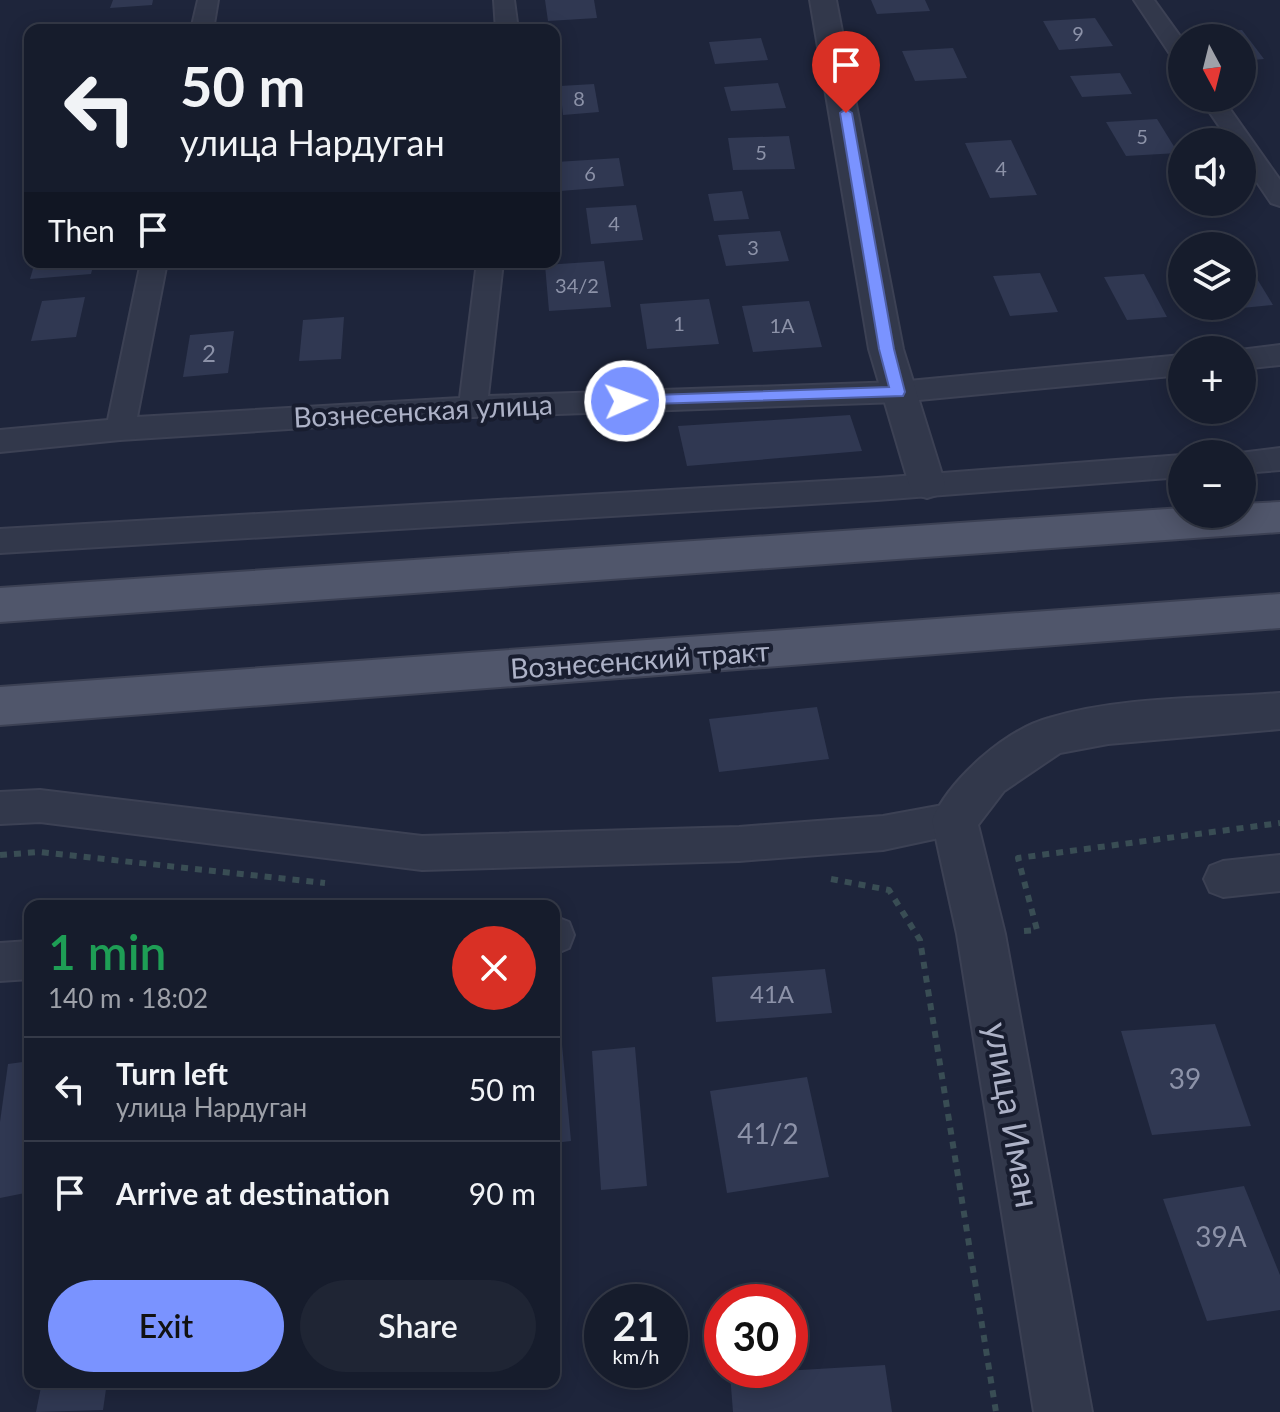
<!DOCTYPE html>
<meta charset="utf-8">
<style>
body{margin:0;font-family:Lato,sans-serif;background:#1f2534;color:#f1f3f6;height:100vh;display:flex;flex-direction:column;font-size:30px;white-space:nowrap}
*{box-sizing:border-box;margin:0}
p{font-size:26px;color:#9ea1a9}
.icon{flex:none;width:44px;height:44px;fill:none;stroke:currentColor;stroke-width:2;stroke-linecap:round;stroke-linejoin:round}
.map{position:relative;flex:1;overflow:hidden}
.sheet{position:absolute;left:24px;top:900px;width:536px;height:488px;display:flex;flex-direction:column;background:#161c2c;border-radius:16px;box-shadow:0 4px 20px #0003,0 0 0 2px #353a48}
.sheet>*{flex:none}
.guide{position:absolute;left:24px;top:24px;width:536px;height:244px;border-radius:16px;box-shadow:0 4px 20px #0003,0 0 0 2px #353a48;background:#161c2c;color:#f1f3f6;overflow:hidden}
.needle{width:52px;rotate:173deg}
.controls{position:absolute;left:1168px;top:24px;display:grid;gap:16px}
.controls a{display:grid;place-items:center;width:88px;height:88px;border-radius:50%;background:#161c2c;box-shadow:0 4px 20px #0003,0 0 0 2px #353a48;font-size:40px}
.speed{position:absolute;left:584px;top:1284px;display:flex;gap:16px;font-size:40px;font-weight:700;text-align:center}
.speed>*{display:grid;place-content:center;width:104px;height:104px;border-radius:50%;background:#161c2c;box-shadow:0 4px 20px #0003,0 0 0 2px #353a48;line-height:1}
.speed small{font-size:20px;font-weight:400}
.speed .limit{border:12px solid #d22;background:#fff;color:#111}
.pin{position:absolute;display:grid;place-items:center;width:68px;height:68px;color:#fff;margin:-82px -34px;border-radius:50% 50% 50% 0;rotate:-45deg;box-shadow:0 0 8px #0007}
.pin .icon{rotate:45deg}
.me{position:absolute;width:88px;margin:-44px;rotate:88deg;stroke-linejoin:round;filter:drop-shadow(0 0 6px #0008)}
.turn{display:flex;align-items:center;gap:28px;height:168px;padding:0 24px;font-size:36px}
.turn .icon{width:104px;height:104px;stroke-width:2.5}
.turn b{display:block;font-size:56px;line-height:68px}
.then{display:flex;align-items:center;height:76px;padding:0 24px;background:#0003;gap:16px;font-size:30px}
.round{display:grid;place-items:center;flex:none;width:84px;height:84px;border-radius:42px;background:#1f2534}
.head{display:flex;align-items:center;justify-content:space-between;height:136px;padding:0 24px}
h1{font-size:48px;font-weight:600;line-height:60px;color:#1e9e55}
.cta{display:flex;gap:16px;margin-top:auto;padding:16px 24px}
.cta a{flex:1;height:92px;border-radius:48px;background:#7a93ff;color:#111;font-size:32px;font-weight:600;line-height:92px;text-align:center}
.cta a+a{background:#1f2534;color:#f1f3f6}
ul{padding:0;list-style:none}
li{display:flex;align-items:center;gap:24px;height:104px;padding:0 24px;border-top:2px solid #353a48}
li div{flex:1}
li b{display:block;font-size:30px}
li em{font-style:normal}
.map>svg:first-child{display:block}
.building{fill:#303852}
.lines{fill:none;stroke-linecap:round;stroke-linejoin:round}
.minor-casing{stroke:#3c4154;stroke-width:4}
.tertiary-casing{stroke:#3c4154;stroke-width:4}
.primary-casing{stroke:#3c4154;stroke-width:4}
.path{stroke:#394d54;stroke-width:6;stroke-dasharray:7 7;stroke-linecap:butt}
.minor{fill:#32384b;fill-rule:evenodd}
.tertiary{fill:#32384b;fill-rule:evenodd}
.primary{fill:#50566b;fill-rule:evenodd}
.route{fill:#7a93ff;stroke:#4f60a6;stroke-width:2}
.labels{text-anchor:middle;stroke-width:8;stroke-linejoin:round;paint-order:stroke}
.far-number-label{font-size:20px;fill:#8c92a8}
.number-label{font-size:24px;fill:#8c92a8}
.street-label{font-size:28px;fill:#adb2c7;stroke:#181d2f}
.near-number-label{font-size:28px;fill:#8c92a8}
.near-street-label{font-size:34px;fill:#adb2c7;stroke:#181d2f}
</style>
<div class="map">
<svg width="1280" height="1412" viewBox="0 0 1280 1412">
<rect width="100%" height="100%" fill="#1e253b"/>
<g class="building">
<path d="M 113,0 L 153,0 L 152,5 L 110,8 Z"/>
<path d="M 545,0 L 594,0 L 597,18 L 548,21 Z"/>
<path d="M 871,0 L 925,0 L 930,11 L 877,14 Z"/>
<path d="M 1095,18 L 1113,46 L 1059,50 L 1043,21 Z"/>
<path d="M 285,23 L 284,30 L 243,30 L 244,26 Z"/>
<path d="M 1242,30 L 1264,59 L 1242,61 L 1242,38 L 1205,38 L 1201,32 Z"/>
<path d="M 761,38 L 768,60 L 715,64 L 709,42 Z"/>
<path d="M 953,48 L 967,78 L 915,81 L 902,51 Z"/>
<path d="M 1120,73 L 1132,94 L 1082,97 L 1070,76 Z"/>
<path d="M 778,83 L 786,108 L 731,111 L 724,87 Z"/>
<path d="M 594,84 L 599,112 L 563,115 L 560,86 Z"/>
<path d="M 1157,119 L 1178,153 L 1126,156 L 1106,122 Z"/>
<path d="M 789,136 L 795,169 L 733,170 L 728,138 Z"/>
<path d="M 1011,140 L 1037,195 L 990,198 L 965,143 Z"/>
<path d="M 619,158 L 624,186 L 560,191 L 556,162 Z"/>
<path d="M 742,191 L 749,219 L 714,221 L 708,194 Z"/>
<path d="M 636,205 L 643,240 L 591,244 L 586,208 Z"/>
<path d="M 780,231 L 789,261 L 726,266 L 718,235 Z"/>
<path d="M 604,261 L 611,307 L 549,311 L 545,265 Z"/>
<path d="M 35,262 L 94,262 L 91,274 L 30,279 Z"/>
<path d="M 209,262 L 265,262 L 264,265 L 208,269 Z"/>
<path d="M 1248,264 L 1273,305 L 1242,308 L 1242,265 Z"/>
<path d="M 1040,273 L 1058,312 L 1010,316 L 993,276 Z"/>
<path d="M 1144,274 L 1167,317 L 1127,320 L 1104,277 Z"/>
<path d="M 85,297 L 76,337 L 31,341 L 42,301 Z"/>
<path d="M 709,299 L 719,344 L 647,349 L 640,304 Z"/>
<path d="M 809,301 L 822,347 L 753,352 L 742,306 Z"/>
<path d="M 344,317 L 341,359 L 299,361 L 303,320 Z"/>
<path d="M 234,331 L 228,373 L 183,377 L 190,335 Z"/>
<path d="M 850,415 L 862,451 L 687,466 L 678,426 Z"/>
<path d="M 817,707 L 829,759 L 719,772 L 709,719 Z"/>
<path d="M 825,969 L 832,1013 L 716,1022 L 712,977 Z"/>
<path d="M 560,1023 L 571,1141 L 554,1143 L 554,1024 Z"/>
<path d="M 1215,1024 L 1251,1126 L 1152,1135 L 1121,1031 Z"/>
<path d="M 635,1047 L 647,1186 L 601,1190 L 592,1051 Z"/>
<path d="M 30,1061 L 30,1192 L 0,1198 L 0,1122 L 8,1064 Z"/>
<path d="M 807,1077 L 829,1177 L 727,1193 L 710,1091 Z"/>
<path d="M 1244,1186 L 1280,1275 L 1280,1310 L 1207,1321 L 1163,1199 Z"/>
<path d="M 885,1365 L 892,1412 L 733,1412 L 730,1374 Z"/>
<path d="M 42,1382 L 107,1382 L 103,1410 L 36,1412 Z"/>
</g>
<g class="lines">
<g class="minor-casing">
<g id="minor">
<path d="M 198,0 L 218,0 L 213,30 L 191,30 Z"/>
<path d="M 494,0 L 514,0 L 518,30 L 496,30 Z"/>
<path d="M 1134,0 L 1154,0 L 1182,39 L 1182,61 L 1174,60 Z"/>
<path d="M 1200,98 L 1222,98 L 1280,180 L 1280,206 L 1271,203 L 1242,160 L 1242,142 L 1230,142 Z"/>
<path d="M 141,262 L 167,262 L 137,417 L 460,398 L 477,262 L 503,262 L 488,396 L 898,382 L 1182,355 L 1182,375 L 898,402 L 473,417 L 120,440 L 0,452 L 0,430 L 108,420 Z"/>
<path d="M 1280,345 L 1280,365 L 1242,369 L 1240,350 Z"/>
<path d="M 1280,448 L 1280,470 L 1242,473 L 1242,454 L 1232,454 Z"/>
<path d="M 1182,455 L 1182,477 L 877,500 L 0,553 L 0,529 L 877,478 Z"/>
<path d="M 40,790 L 422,836 L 739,827 L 883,816 L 954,803 L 967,808 L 972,820 L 967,832 L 883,850 L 739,861 L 422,870 L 40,822 L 0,824 L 0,792 Z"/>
<path d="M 1280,855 L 1280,891 L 1223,897 L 1210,892 L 1204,879 L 1210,866 L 1223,861 Z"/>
<path d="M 554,916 L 569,922 L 574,935 L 569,948 L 555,954 Z"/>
<path d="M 30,941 L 30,979 L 0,981 L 0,943 Z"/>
</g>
</g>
<g class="tertiary-casing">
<g id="tertiary">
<path d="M 810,0 L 836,0 L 903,349 L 945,484 L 940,494 L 927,498 L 914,494 L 909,484 L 869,349 Z"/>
<path d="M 1280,693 L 1280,729 L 1108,744 L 1060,753 L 1004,791 L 978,825 L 1005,934 L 1092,1412 L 1034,1412 L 957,934 L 932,820 C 950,779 1005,730 1049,718 C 1122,696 1205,699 1280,693 Z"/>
</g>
</g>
<g class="primary-casing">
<g id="primary">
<path d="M 1280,502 L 1280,532 L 0,622 L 0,588 L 1182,508 L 1182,514 L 1242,514 L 1242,504 Z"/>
<path d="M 1280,594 L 1280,628 L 0,725 L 0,687 Z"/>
</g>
</g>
<g class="path">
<path d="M 0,855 L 39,852 L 325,883"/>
<path d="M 831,879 L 889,890 L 920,940 L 996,1412"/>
<path d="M 1024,931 L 1037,930 L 1018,858 L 1280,823"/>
</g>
<use href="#minor" class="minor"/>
<use href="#tertiary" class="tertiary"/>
<use href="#primary" class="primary"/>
</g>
<path class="route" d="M 846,109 L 852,113 L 894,349 L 905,392 L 903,396 L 619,405 L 617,401 L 625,396 L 889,387 L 879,349 L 840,113 Z"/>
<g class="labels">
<g class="far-number-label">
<text x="1078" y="41">9</text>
<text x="579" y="106">8</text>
<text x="1142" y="144">5</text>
<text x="761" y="160">5</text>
<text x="1001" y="176">4</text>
<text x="590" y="181">6</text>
<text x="614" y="231">4</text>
<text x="753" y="255">3</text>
<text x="577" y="293">34/2</text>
<text x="679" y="331">1</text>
<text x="782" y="333">1А</text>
</g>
<g class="number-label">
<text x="209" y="362">2</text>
<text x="772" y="1003">41А</text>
</g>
<g class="street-label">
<text transform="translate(423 411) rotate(-3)" y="10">Вознесенская улица</text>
<text transform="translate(640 660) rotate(-4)" y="10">Вознесенский тракт</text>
</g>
<g class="near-number-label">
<text x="1185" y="1089">39</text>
<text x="768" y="1144">41/2</text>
<text x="1221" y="1247">39А</text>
</g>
<g class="near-street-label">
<text transform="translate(1012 1115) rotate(80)" y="12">улица Иман</text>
</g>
</g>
</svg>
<div class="controls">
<a><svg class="needle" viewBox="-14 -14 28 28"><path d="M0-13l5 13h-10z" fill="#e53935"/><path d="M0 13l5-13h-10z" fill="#9ea1a9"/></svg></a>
<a><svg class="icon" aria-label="sound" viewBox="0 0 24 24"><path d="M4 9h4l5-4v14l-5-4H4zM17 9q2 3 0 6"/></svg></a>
<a><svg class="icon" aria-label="layers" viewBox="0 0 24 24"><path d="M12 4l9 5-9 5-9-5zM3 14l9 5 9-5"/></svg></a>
<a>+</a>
<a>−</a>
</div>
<div class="speed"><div>21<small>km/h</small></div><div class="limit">30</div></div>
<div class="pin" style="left:846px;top:113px;background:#d93025"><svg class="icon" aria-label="arrive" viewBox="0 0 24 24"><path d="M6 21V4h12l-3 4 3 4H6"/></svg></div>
<svg class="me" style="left:625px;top:401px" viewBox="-20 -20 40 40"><circle r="17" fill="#7a93ff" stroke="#fff" stroke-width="3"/><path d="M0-11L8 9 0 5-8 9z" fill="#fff"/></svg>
<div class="guide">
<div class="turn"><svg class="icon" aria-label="left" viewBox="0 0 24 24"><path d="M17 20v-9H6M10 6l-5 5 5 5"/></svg><div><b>50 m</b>улица Нардуган</div></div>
<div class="then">Then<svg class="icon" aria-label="arrive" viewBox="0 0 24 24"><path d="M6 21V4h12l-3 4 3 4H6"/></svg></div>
</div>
<section class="sheet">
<div class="head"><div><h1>1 min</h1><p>140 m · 18:02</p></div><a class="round" style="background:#d93025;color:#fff"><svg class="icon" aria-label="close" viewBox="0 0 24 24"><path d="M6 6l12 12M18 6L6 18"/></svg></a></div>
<ul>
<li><svg class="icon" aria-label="left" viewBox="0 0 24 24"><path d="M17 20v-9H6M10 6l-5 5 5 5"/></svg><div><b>Turn left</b><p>улица Нардуган</p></div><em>50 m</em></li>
<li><svg class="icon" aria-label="arrive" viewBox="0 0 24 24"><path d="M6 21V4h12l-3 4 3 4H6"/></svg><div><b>Arrive at destination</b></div><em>90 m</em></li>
</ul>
<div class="cta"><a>Exit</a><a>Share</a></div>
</section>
</div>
